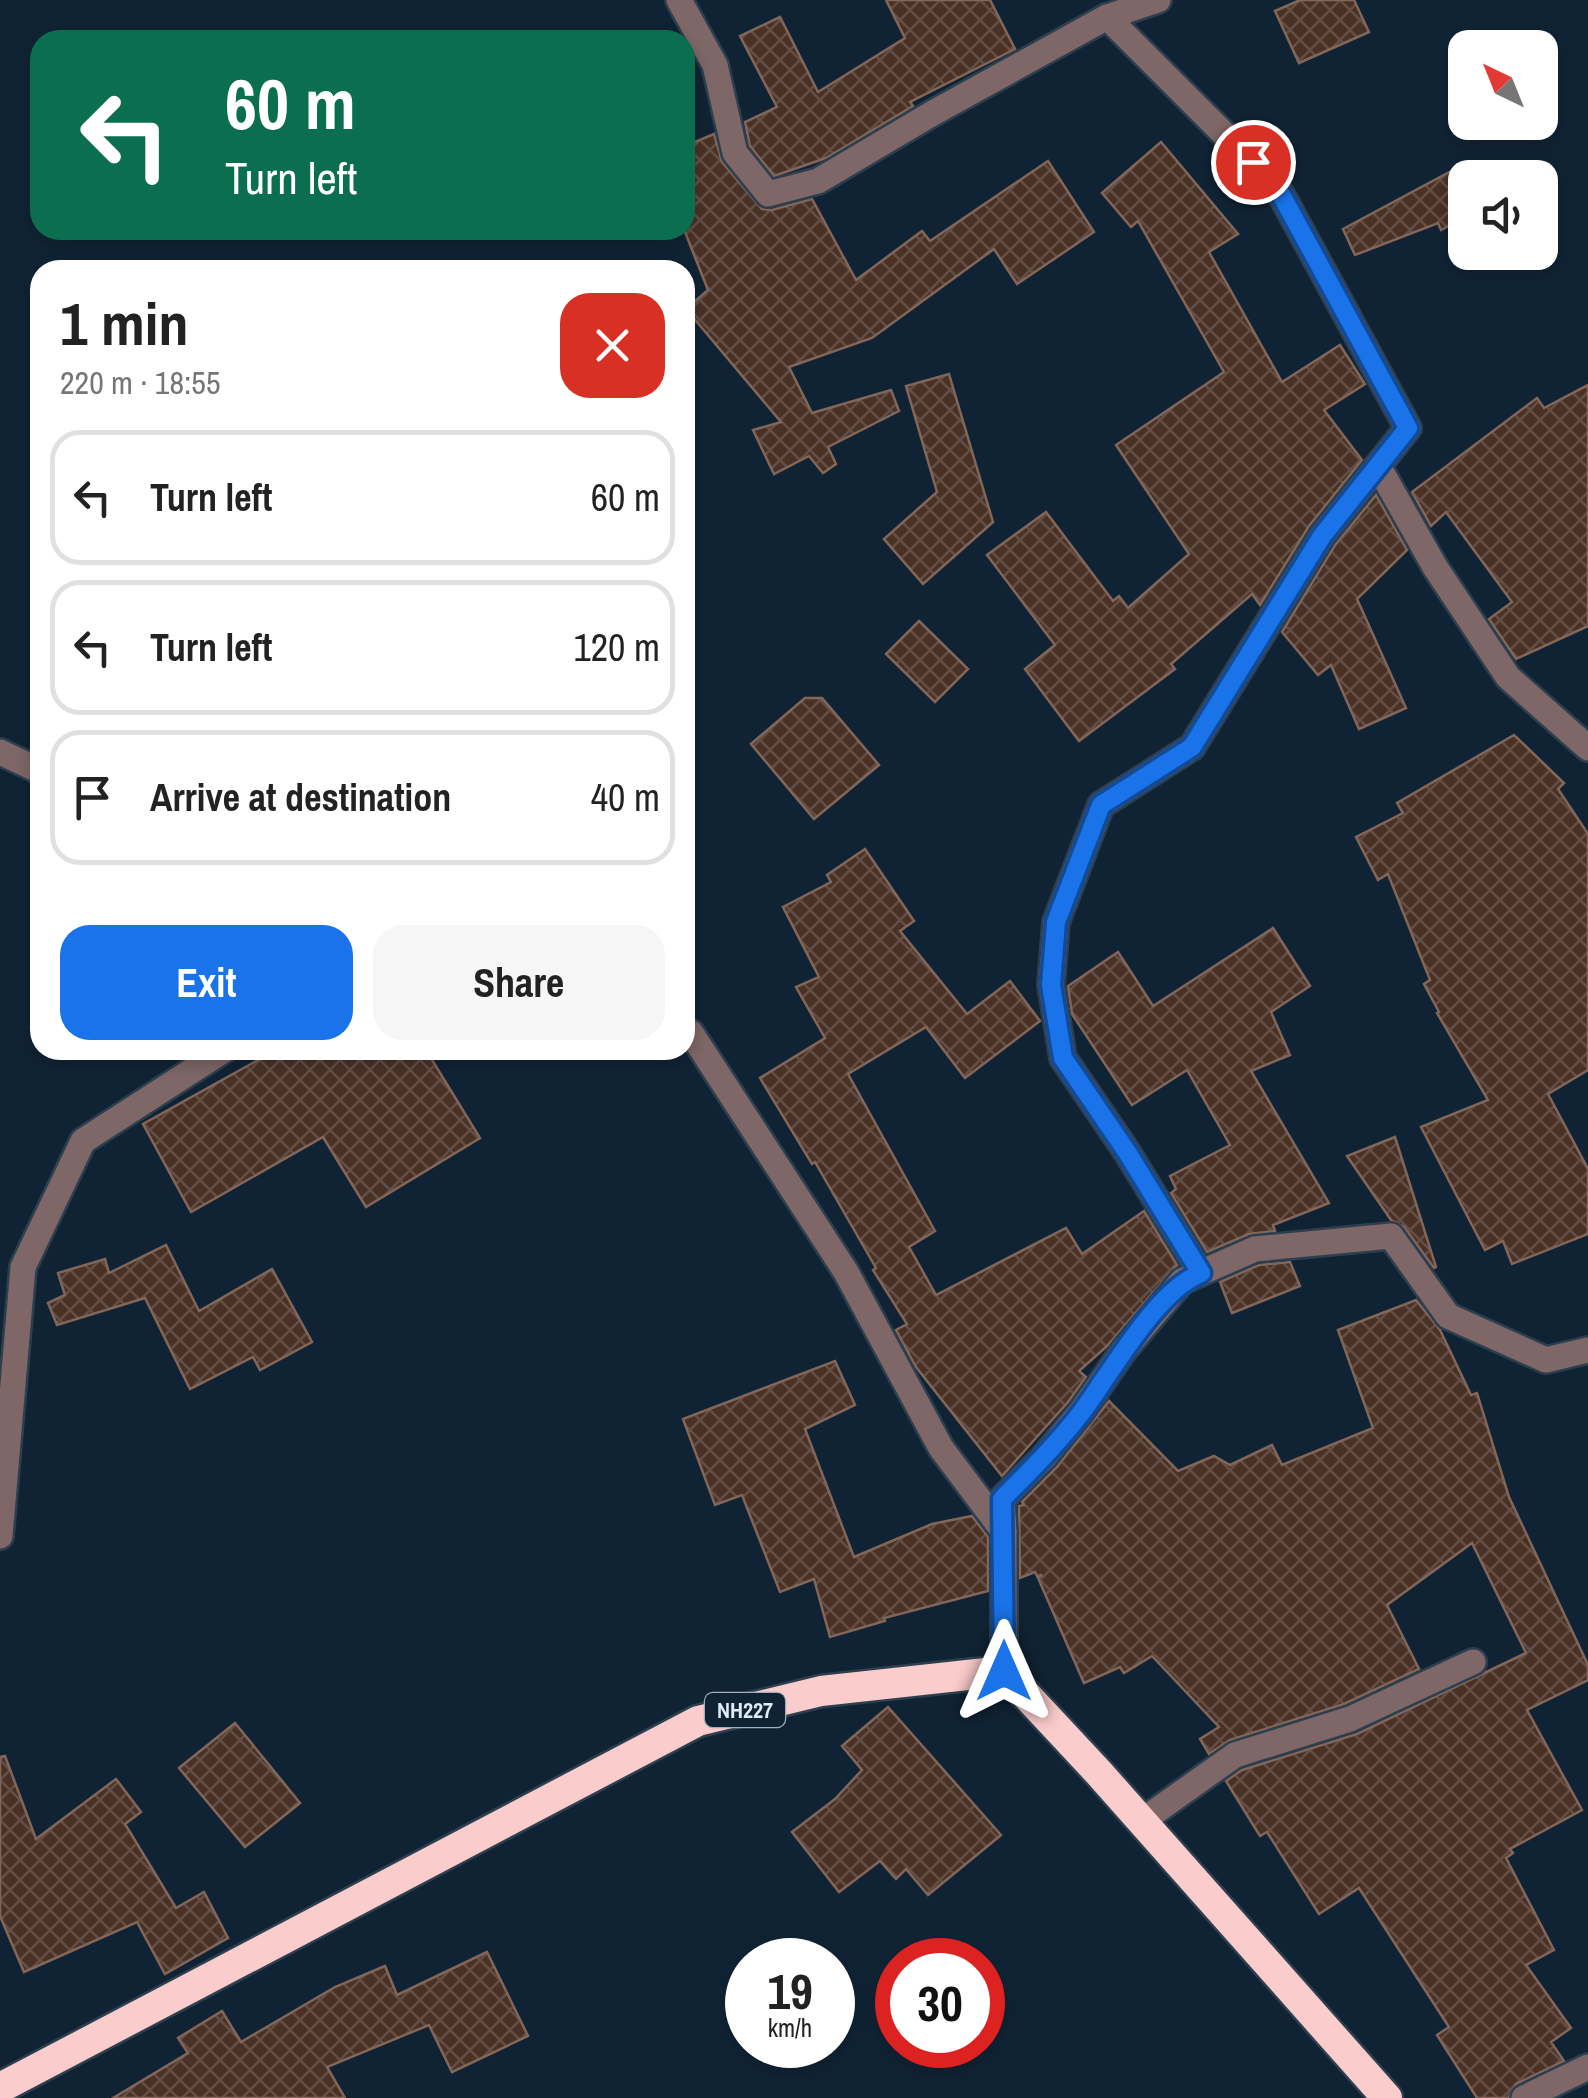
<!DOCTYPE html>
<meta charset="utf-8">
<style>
body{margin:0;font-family:"Archivo Narrow",sans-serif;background:#f6f6f6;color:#222;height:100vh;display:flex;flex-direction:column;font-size:38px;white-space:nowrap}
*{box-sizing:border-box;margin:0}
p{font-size:32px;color:#767676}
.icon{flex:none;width:55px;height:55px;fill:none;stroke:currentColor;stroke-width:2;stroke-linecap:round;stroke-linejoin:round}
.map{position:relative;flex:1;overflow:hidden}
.sheet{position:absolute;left:30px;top:260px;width:665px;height:800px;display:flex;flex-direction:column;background:#fff;border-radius:30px;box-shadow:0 5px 15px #0003}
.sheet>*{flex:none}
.banner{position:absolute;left:30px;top:30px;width:665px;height:210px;border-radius:30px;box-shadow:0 5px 15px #0003;background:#0b6e4f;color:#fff;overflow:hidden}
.needle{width:65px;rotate:317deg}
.buttons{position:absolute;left:1448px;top:30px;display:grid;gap:20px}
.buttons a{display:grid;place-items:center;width:110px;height:110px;border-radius:20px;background:#fff;box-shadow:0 5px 15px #0003;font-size:50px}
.speed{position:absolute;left:725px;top:1938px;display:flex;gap:20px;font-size:50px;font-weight:700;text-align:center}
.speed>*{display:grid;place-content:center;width:130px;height:130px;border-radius:50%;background:#fff;box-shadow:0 5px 15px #0003;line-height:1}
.speed small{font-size:25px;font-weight:400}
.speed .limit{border:15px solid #d22;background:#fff;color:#111}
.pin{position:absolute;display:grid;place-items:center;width:85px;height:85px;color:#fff;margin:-42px;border:5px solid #fff;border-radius:50%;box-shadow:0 2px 10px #0007}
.me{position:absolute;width:110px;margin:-55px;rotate:0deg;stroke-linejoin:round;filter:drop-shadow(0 0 8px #0008)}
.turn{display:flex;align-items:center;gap:35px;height:210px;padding:0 30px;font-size:45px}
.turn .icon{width:130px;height:130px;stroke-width:2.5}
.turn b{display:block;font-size:70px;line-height:85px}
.round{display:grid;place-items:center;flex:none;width:105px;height:105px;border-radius:30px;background:#f6f6f6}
.summary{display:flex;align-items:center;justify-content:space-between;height:170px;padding:0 30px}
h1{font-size:60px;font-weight:700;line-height:75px}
.action{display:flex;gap:20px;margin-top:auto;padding:20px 30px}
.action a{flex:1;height:115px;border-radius:30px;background:#1a73e8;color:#fff;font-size:40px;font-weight:700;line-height:115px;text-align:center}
.action a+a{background:#f6f6f6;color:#222}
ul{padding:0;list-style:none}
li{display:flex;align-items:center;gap:30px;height:135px;margin:0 20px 15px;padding:0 10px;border:5px solid #e0e0e0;border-radius:30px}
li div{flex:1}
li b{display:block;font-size:38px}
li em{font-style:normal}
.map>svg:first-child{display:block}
.building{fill:url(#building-cross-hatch);stroke:#826659;stroke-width:2.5}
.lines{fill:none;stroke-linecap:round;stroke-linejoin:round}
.minor-casing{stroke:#2d3f4f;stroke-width:30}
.highway-casing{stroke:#2d3f4f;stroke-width:35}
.minor{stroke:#7e6766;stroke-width:25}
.highway{stroke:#facccb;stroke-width:30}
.route-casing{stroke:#114b97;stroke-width:25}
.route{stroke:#1a73e8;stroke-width:18}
.labels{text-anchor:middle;stroke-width:9;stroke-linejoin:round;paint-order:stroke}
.shield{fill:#102334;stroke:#a1afbc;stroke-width:2.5}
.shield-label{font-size:22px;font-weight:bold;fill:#dfebf7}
</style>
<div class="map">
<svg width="1588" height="2098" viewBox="0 0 1588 2098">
<defs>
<pattern id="building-cross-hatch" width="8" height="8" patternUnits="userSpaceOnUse" patternTransform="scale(2.5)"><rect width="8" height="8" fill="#4a3126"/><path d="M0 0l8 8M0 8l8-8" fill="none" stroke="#644f46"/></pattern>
</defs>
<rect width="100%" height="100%" fill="#102334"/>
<g class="building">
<path d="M 886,0 L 990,0 L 1015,49 L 910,102 L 913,106 L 826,158 L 774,176 L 750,146 L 745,122 L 777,107 L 740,36 L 780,17 L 818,92 L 905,38 Z"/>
<path d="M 1300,0 L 1354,0 L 1369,32 L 1299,63 L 1275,11 Z"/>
<path d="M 714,134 L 722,162 L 762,209 L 772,210 L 812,199 L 856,280 L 922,231 L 930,241 L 1048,161 L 1094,232 L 1017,284 L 994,249 L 872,338 L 789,367 L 812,413 L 891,390 L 899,411 L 828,447 L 836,464 L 823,473 L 809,456 L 774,474 L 753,430 L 781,422 L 686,309 L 708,290 L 685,232 L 685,146 Z"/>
<path d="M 1161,142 L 1238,234 L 1209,252 L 1282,382 L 1340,345 L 1365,384 L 1324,410 L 1362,460 L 1309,526 L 1260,605 L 1252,594 L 1171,664 L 1175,669 L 1079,741 L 1025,669 L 1055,645 L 987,555 L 1046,512 L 1113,601 L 1119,596 L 1128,608 L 1189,554 L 1116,445 L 1224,372 L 1138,221 L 1131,227 L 1102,193 Z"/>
<path d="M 1457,168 L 1465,184 L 1465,217 L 1441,230 L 1438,223 L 1355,255 L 1343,229 Z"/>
<path d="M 949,374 L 993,522 L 923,584 L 884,539 L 937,492 L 906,386 Z"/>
<path d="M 1588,385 L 1588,626 L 1516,659 L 1489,619 L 1512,602 L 1446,512 L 1431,526 L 1412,492 L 1537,398 L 1544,408 Z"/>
<path d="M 1376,495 L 1407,550 L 1357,599 L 1406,708 L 1359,729 L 1331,665 L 1318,675 L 1282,632 L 1335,545 Z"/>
<path d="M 919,621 L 968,669 L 935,702 L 886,654 Z"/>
<path d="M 805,698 L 822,698 L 879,765 L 814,819 L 751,744 Z"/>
<path d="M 1514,735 L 1564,783 L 1558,789 L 1588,834 L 1588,1070 L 1548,1094 L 1588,1169 L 1588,1234 L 1512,1264 L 1503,1241 L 1485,1250 L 1421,1127 L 1488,1100 L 1437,1013 L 1439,1012 L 1424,984 L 1430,980 L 1388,874 L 1378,880 L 1356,837 L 1403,813 L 1397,803 Z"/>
<path d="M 865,849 L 914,921 L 900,931 L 967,1014 L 1010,981 L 1040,1021 L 965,1078 L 926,1027 L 848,1074 L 935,1231 L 909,1247 L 936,1295 L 1066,1228 L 1082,1254 L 1144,1211 L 1177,1265 L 1107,1346 L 1079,1371 L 1086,1377 L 1068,1402 L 1002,1476 L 916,1367 L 896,1330 L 907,1324 L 873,1270 L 876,1268 L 815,1162 L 812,1164 L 760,1078 L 825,1038 L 796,987 L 819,977 L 783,907 L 831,882 L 827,875 Z"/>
<path d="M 1273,928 L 1310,986 L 1271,1012 L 1290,1055 L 1251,1071 L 1329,1203 L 1273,1225 L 1275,1231 L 1249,1234 L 1207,1252 L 1171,1193 L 1176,1189 L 1170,1176 L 1230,1145 L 1187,1070 L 1132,1105 L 1072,1014 L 1068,986 L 1118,952 L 1153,1006 Z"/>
<path d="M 276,1050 L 426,1050 L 480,1138 L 366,1207 L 323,1137 L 191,1212 L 143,1124 Z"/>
<path d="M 1395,1137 L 1436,1267 L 1434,1268 L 1404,1227 L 1391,1220 L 1347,1156 Z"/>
<path d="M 166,1245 L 199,1311 L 272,1269 L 312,1342 L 260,1370 L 253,1357 L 190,1389 L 145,1298 L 57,1325 L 48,1303 L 65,1295 L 58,1273 L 105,1259 L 109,1273 Z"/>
<path d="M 1290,1262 L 1300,1286 L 1232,1313 L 1220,1282 L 1259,1265 Z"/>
<path d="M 1416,1300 L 1440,1330 L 1471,1395 L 1477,1393 L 1509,1497 L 1588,1665 L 1588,1680 L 1527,1710 L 1582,1810 L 1510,1849 L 1513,1853 L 1506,1858 L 1554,1950 L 1526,1965 L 1571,2028 L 1551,2042 L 1564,2061 L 1516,2084 L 1508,2098 L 1477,2098 L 1437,2035 L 1449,2027 L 1359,1888 L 1319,1914 L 1267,1832 L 1260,1836 L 1226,1781 L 1242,1770 L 1357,1734 L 1526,1653 L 1472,1543 L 1387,1605 L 1419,1669 L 1344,1704 L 1230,1740 L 1209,1754 L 1200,1739 L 1219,1727 L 1152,1656 L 1124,1673 L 1120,1667 L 1084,1683 L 1038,1578 L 1042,1575 L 1037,1576 L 1035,1572 L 1020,1578 L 1019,1506 L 1024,1505 L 1022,1502 L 1057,1467 L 1109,1401 L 1178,1471 L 1214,1456 L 1230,1465 L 1272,1445 L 1282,1465 L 1373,1428 L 1338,1330 Z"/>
<path d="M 835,1361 L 855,1405 L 805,1429 L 854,1557 L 932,1524 L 972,1516 L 988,1537 L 988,1591 L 884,1618 L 885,1621 L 830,1637 L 814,1579 L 780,1592 L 742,1495 L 715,1505 L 683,1419 Z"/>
<path d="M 888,1707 L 1001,1835 L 928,1895 L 906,1869 L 896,1879 L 880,1861 L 839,1892 L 792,1832 L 835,1799 L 862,1770 L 842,1746 Z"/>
<path d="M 235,1723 L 300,1803 L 245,1847 L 179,1768 Z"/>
<path d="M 5,1756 L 36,1839 L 116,1779 L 141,1812 L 125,1824 L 176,1908 L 204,1892 L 228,1938 L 165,1974 L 137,1922 L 24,1972 L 0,1916 L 0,1757 Z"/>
<path d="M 487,1952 L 528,2036 L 452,2072 L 429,2025 L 327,2067 L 345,2098 L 113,2098 L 188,2053 L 178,2038 L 222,2011 L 241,2042 L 335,1987 L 385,1966 L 397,1995 Z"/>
</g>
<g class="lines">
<g class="minor-casing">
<g id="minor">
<path d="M 679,0 L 715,65 L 735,153 L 768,194 L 818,181 L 933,113 L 1107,17"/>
<path d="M 1158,0 L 1107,17 L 1277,187 L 1408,428 L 1322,536 L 1192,747 L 1101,805 L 1056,922 L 1051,985 L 1063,1058 L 1127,1152 L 1201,1273"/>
<path d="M 1378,466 L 1435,567 L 1508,677 L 1588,748"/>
<path d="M 0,752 L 40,771"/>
<path d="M 685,1030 L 691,1033 L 846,1272 L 941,1448 L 1004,1532 L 1004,1671"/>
<path d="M 1004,1532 L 1002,1499 L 1044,1457 L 1081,1412 L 1124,1350 L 1182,1281 L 1255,1249 L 1391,1236 L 1448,1316 L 1546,1360 L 1588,1350"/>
<path d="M 0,1536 L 23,1267 L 83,1141 L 224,1050"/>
<path d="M 1142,1821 L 1235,1755 L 1350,1719 L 1473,1662"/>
<path d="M 1524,2098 L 1588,2067"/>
</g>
</g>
<g class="highway-casing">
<path id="highway" d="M 0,2088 L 698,1721 L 821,1691 L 1004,1671 L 1099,1773 L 1387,2098"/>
</g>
<use href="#minor" class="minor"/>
<use href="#highway" class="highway"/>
</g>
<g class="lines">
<g class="route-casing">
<path id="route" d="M 1004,1671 L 1002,1499 C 1030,1471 1057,1444 1081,1413 C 1111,1373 1155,1292 1201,1273 L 1127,1152 L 1063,1058 L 1051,985 L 1056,922 L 1101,805 L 1192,747 L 1322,536 L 1408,428 L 1277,187 L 1253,162"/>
</g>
<use href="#route" class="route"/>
</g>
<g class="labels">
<rect class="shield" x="705" y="1693" width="80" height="34" rx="8"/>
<g class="shield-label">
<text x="745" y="1718">NH227</text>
</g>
</g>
</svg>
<div class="buttons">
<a><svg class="needle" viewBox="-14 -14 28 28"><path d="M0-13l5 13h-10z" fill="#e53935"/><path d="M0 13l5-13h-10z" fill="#767676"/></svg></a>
<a><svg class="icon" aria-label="sound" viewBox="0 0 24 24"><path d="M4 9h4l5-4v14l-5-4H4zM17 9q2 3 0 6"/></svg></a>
</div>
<div class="speed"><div>19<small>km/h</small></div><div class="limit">30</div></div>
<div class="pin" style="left:1253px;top:162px;background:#d93025"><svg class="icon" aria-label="arrive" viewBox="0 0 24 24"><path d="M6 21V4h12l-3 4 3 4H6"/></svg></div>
<svg class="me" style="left:1004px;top:1671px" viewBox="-20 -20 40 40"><path d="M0-17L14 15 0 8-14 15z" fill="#1a73e8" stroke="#fff" stroke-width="4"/></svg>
<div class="banner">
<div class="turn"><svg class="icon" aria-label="left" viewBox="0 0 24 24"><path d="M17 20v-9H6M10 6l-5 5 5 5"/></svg><div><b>60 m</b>Turn left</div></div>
</div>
<section class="sheet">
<div class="summary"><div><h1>1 min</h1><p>220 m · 18:55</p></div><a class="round" style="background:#d93025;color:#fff"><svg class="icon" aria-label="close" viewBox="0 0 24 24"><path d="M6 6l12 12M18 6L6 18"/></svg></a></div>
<ul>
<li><svg class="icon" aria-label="left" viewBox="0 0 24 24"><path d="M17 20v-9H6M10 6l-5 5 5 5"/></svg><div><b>Turn left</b></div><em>60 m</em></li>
<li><svg class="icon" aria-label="left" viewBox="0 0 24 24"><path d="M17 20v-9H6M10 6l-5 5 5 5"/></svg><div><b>Turn left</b></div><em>120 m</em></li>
<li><svg class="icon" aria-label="arrive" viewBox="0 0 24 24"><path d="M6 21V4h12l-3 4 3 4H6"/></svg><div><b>Arrive at destination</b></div><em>40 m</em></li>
</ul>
<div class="action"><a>Exit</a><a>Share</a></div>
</section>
</div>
